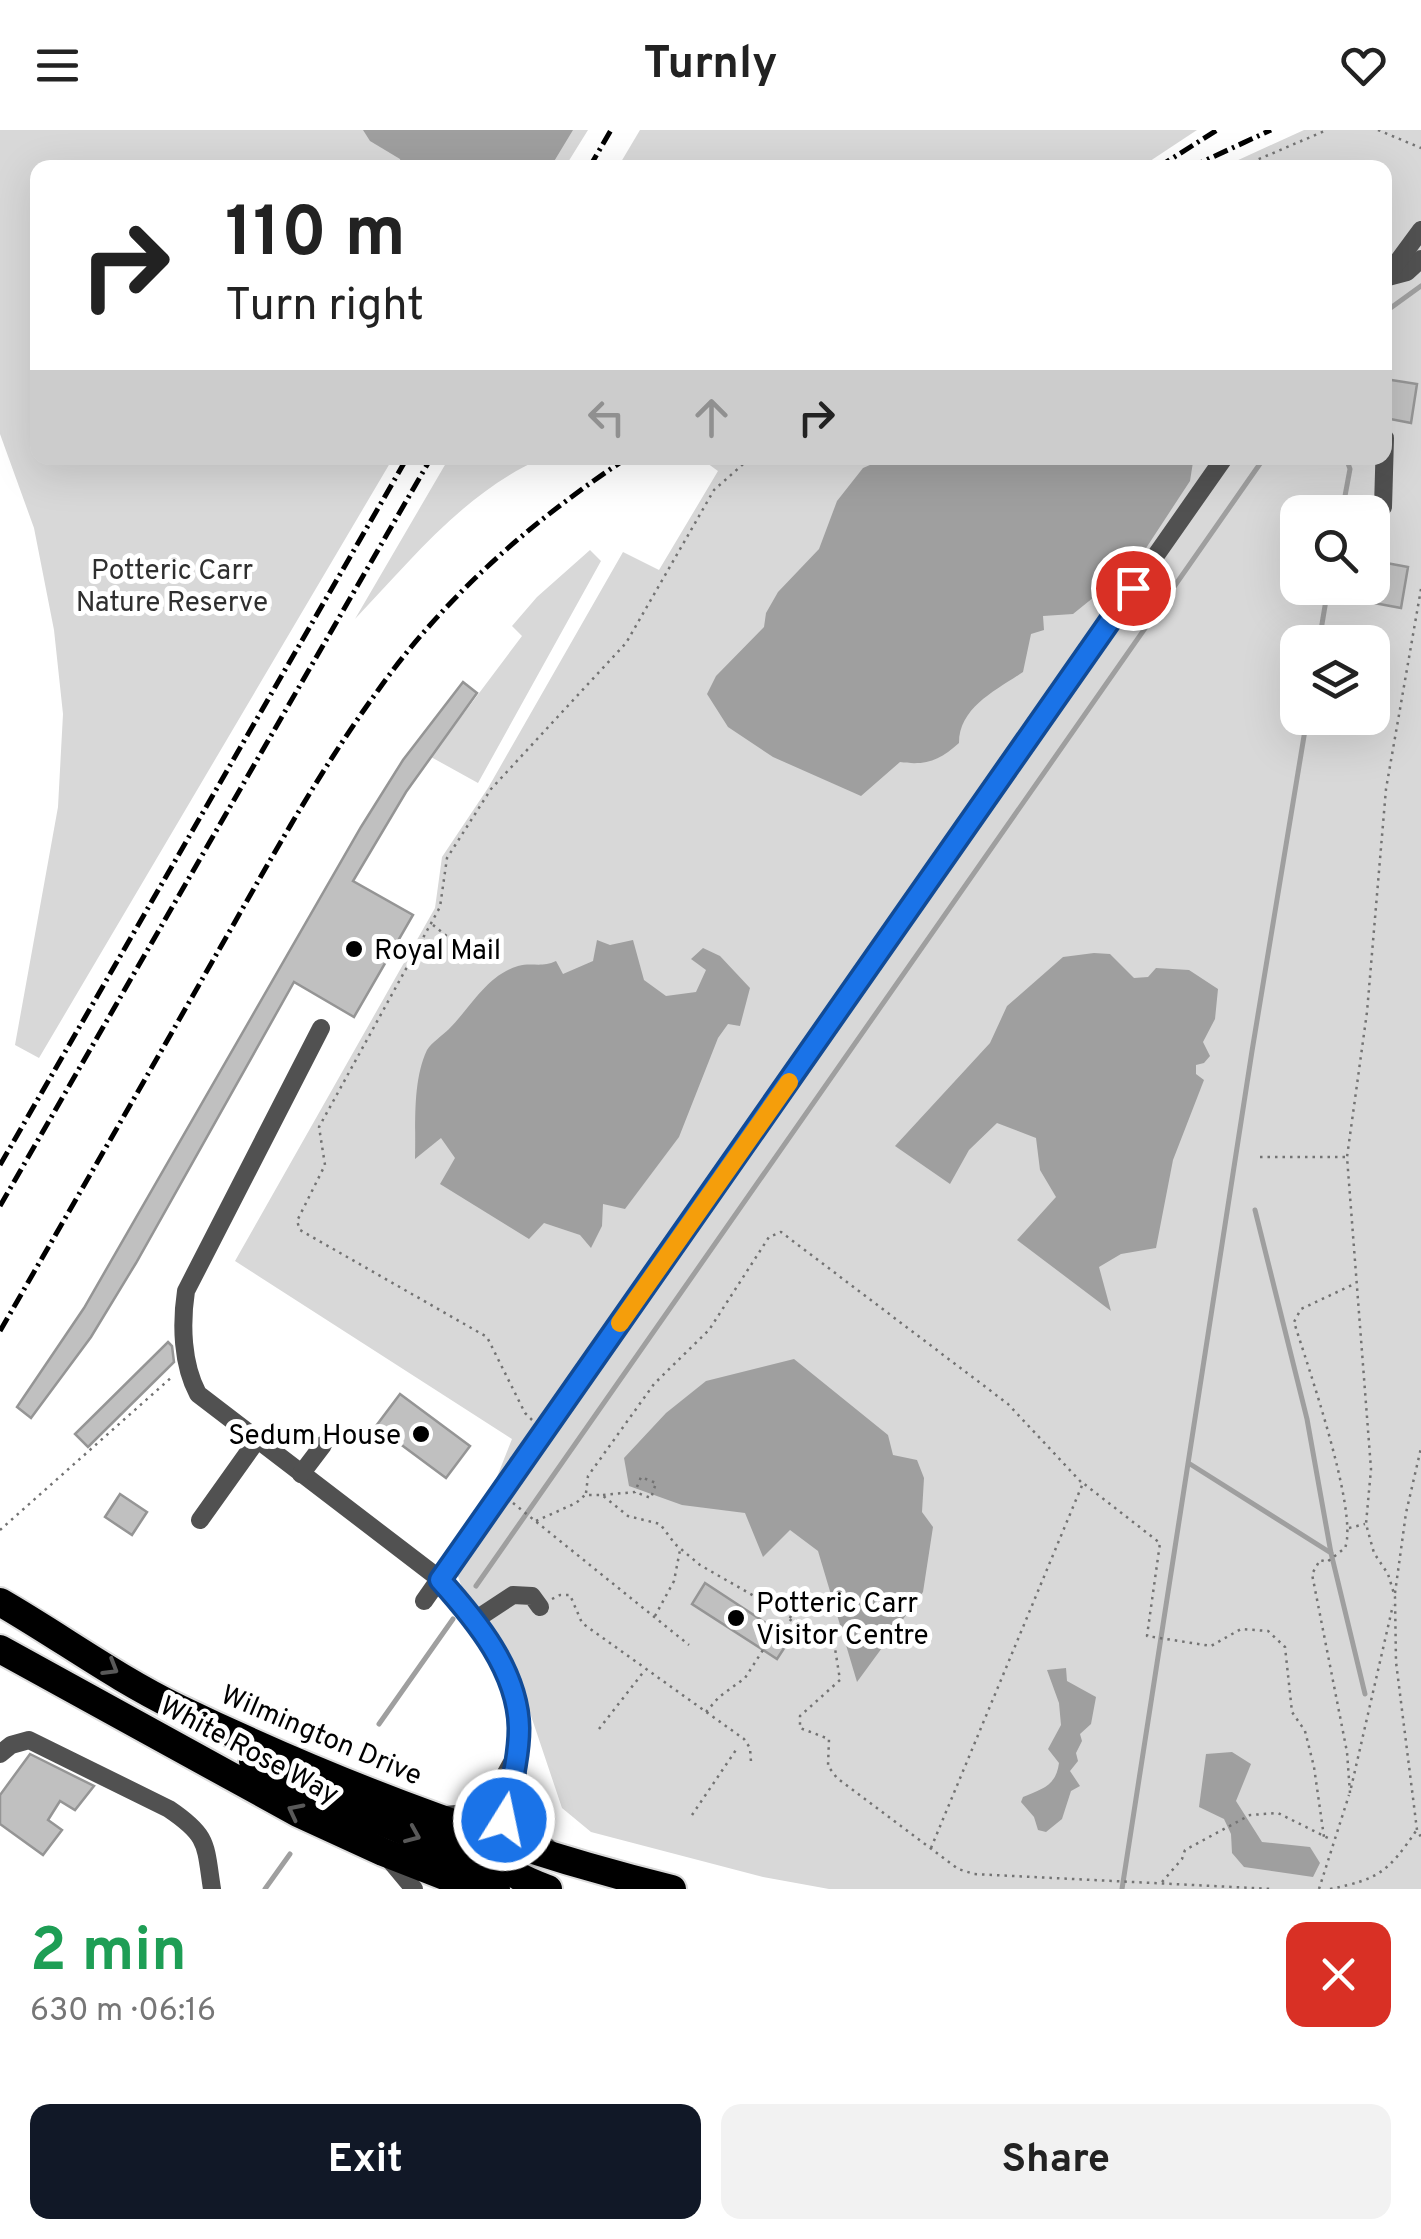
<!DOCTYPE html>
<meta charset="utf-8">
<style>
body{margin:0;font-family:Overpass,sans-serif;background:#f2f2f2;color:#222;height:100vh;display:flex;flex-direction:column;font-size:38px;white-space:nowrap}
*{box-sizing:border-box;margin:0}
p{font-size:32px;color:#767676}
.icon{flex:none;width:55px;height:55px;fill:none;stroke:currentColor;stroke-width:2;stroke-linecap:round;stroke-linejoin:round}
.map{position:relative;height:1759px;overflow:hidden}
.panel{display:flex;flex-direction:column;background:#fff;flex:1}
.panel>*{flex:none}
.banner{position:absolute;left:30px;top:30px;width:1362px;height:305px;border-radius:20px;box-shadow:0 10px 40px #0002;background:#fff;color:#222;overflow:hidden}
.fabs{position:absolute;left:1280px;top:365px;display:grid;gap:20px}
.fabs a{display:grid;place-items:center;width:110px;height:110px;border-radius:20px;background:#fff;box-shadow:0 10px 40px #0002;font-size:50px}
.pin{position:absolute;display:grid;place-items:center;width:85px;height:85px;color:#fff;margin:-42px;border:5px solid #fff;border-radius:50%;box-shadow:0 2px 10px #0007}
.me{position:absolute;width:110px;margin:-55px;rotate:10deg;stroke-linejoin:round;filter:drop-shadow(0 0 8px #0008)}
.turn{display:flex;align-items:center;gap:35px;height:210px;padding:0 30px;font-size:45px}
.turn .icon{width:130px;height:130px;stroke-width:2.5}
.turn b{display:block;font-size:70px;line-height:85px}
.lanes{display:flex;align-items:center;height:95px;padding:0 30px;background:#0003;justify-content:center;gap:50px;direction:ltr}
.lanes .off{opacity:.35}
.round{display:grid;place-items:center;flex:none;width:105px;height:105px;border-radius:20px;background:#f2f2f2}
.overview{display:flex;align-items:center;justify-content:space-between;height:170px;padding:0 30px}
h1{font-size:60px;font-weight:700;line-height:75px;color:#1e9e55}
.action{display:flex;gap:20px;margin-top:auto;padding:20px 30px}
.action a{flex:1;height:115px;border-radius:20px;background:#111827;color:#fff;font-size:40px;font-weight:700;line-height:115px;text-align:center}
.action a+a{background:#f2f2f2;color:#222}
header{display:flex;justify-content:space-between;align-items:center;height:130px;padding:0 30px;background:#fff;font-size:45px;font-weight:700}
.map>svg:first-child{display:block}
.green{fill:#d8d8d8;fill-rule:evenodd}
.water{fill:#9f9f9f}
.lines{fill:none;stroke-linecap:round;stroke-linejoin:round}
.stream{stroke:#9f9f9f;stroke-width:5}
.building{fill:#c0c0c0;stroke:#959595;stroke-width:2.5}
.highway-casing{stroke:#dbdbdb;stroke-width:32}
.path{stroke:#737373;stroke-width:2.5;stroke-dasharray:2.5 5;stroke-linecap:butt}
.minor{stroke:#515151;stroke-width:18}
.highway{stroke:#000;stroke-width:28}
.rail{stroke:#000;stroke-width:5;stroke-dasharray:15 5 2.5 5;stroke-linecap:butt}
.oneway{stroke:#595959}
.route-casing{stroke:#114b97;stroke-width:25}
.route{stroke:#1a73e8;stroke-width:18}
.slow{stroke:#f59e0b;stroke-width:18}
.poi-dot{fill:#000;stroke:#fff;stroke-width:4}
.labels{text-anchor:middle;stroke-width:10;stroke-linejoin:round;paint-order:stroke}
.park-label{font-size:28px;fill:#2f2f2f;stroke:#fff}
.poi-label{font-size:28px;fill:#000;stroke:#fff;text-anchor:start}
.street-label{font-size:28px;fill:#000;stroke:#fff}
</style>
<header><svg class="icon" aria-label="menu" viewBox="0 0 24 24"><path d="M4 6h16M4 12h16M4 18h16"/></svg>Turnly<svg class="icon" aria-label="heart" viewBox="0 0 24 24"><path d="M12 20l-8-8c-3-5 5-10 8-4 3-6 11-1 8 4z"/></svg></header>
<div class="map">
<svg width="1421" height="1759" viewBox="0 0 1421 1759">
<rect width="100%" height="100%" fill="#fff"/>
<g class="green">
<path d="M 0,0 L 588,0 L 565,37 L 38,38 L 38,328 L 393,328 L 39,928 L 15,915 L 58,677 L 63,584 L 54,500 L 34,398 L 0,304 Z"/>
<path d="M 640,0 L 1197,0 L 1141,37 L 618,37 Z"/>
<path d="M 1304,0 L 1421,0 L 1421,1759 L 829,1759 L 763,1747 L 591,1702 L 562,1678 L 522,1559 L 491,1496 L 462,1458 L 449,1420 L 493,1357 L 512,1309 L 235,1131 L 435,778 L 442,727 L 488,658 L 623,422 L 659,440 L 718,341 L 700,328 L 1385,328 L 1385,38 L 1223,37 ZM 1298,382 L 1372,382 L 1372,458 L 1298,458 ZM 1298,512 L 1372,512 L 1372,588 L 1298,588 Z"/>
<path d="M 449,328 L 542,328 C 465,362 412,429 355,489 Z"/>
<path d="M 590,420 L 601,431 L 478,653 L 431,627 L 522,506 L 512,496 L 537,467 Z"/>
</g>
<g class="water">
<path d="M 363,0 L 573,0 L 550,38 L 402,37 L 400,29 L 370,11 Z"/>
<path d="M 886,328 L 1199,328 L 1193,332 L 1190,351 L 1114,467 L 1099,463 L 1073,484 L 1043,486 L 1044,500 L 1031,504 L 1023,542 C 997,560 959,577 959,613 C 940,630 926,636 900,632 L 861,666 L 773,627 L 728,597 L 707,564 L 716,546 L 764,497 L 766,483 L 778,462 L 819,419 L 837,371 L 863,338 Z"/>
<path d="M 597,810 L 610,815 L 633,810 L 644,850 L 666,866 L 696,862 L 706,840 L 691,829 L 703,818 L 720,826 L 750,858 L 740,896 L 728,894 L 718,908 L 679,1007 L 625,1079 L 603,1074 L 602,1096 L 591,1118 L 580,1105 L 544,1093 L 529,1109 L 440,1054 L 455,1028 L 441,1008 L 415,1029 C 416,995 412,952 427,920 C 432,912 442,906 449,899 C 470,878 487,845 518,836 C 532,832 541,838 556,831 L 563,844 L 593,831 Z"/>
<path d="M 1094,823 L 1110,824 L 1134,848 L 1148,847 L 1156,838 L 1189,840 L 1218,859 L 1215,889 L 1203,912 L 1210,926 L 1204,933 L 1196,935 L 1196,944 L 1204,950 L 1173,1030 L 1156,1118 L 1121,1124 L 1099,1137 L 1111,1181 L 1017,1110 L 1056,1067 L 1040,1040 L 1036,1008 L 997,993 L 969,1020 L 950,1054 L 895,1016 L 990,913 L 1007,876 L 1063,827 Z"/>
<path d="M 794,1229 L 888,1305 L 893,1325 L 917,1330 L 924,1348 L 922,1382 L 933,1397 L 923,1462 L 857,1552 L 818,1421 L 790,1400 L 763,1427 L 745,1383 L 682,1375 L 629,1356 L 624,1328 L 666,1283 L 706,1251 Z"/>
<path d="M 1066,1538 L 1067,1551 L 1096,1567 L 1091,1594 L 1080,1604 L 1082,1611 L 1076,1623 L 1078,1631 L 1070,1641 L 1080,1656 L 1071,1661 L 1062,1689 L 1046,1702 L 1038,1700 L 1034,1687 L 1021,1672 L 1023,1667 C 1042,1659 1056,1656 1059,1633 L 1048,1619 L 1061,1595 L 1059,1573 L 1047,1540 Z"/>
<path d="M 1232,1622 L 1251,1634 L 1236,1671 L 1262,1712 L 1310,1717 L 1320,1733 L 1313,1747 L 1244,1737 L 1232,1723 L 1231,1704 L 1224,1689 L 1199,1677 L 1206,1624 Z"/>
</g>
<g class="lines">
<g class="stream">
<path d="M 1385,182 L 1421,156"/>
<path d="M 1342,382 L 1350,339 L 1346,328"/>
<path d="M 1319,512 L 1328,458"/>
<path d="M 1255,1080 L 1307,1289 L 1331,1423"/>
<path d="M 1190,1334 L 1331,1423 L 1365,1564"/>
<path d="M 476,1456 L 1264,328"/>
<path d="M 379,1594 L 453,1489"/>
<path d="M 265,1759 L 290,1724"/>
<path d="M 1122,1759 L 1252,921 L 1307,588"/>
</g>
</g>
<g class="building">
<path d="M 1385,249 L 1417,254 L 1411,293 L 1385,288 Z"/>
<path d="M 1381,432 L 1408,437 L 1401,478 L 1374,473 Z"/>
<path d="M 463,552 L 477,563 L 406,662 L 353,751 L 413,785 L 354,887 L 294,852 L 136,1133 L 91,1207 L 31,1288 L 17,1277 L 84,1178 L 361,697 L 403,630 Z"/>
<path d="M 168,1212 L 172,1216 L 174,1232 L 88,1317 L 75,1304 Z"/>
<path d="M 400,1264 L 470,1316 L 446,1348 L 376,1296 Z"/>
<path d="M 120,1364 L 147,1382 L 132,1405 L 105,1387 Z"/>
<path d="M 705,1453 L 790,1509 L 777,1529 L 692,1474 Z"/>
<path d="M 30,1624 L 94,1656 L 75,1680 L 60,1671 L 48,1690 L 62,1700 L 43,1725 L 0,1694 L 0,1665 Z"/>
</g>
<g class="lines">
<g class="highway-casing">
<g id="highway">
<path d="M 0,1472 C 59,1506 116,1548 178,1578 C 336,1654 501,1717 672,1759"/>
<path d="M 0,1519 L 298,1683 L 383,1722 L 478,1759"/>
<path d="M 253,1631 L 338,1673 L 473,1730 L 487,1741 L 496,1759"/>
<path d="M 500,1712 C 508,1746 517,1747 548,1759"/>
</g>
</g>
<g class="path">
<path d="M 1378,0 L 1421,18"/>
<path d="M 1238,38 L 1327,0"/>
<path d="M 1421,459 L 1386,659 L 1367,882 L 1347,1027 L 1371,1339 L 1366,1394 L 1374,1423 L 1388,1444 L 1395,1467 L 1396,1532 L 1417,1700 L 1421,1707"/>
<path d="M 433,795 L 453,811"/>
<path d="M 1260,1027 L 1345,1027"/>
<path d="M 532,1290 L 525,1283 L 487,1207 L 300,1100 L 297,1091 L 325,1035 L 319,997 L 440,777 L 447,728 L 491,659 L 626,513 L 714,360 L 750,328"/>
<path d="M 586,1363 L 588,1346 L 654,1254 L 709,1200 L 769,1107 L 781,1102 L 1008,1274 L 1081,1352"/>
<path d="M 603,1365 L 635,1362 L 641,1347 L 656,1353 L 651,1368 L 635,1362"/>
<path d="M 513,1373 L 689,1515"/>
<path d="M 536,1391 L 576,1373 L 585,1365 L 602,1365 L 628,1386 L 660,1394 L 675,1414 L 700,1435 L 834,1512 L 840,1550 L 800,1586 L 800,1598 L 829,1609 L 828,1636 L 837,1648 L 958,1739 L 974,1744 L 1274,1759"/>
<path d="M 1349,1398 L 1365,1394"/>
<path d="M 0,1400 L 173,1246"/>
<path d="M 1395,1463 L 1406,1383 L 1421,1318"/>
<path d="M 552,1469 L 560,1465 L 570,1465 L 582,1493 L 744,1609 L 750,1618 L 751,1632"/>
<path d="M 655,1486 L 674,1451 L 680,1420"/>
<path d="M 781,1503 L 792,1488"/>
<path d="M 706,1582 L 719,1567 L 745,1548 L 763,1520"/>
<path d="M 599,1599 L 645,1540"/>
<path d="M 1351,1658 L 1393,1475"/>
<path d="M 1350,1663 L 1347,1622 L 1312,1444 L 1320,1430 L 1327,1432 L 1345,1418 C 1359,1382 1307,1234 1294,1192 L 1301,1179 L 1352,1155"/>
<path d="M 692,1685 L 736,1620"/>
<path d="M 931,1718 L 1083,1353 L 1160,1413 L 1147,1506 L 1211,1516 L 1241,1499 L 1268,1501 L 1285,1517 L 1292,1582 L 1305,1601 L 1314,1637 L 1324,1707"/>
<path d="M 1162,1752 L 1182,1729 L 1185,1720 L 1250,1685 L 1278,1683 L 1332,1710"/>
<path d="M 1319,1759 L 1349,1665"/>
<path d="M 1330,1759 C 1379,1749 1388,1742 1416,1701"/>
</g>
<g class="minor">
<path d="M 1388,147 L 1407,142 L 1421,129"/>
<path d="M 1385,149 L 1421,100"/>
<path d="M 1383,377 L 1385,308"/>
<path d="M 321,898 L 186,1161 C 181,1194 182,1234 198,1264 L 441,1450 L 477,1493 L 507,1546 L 519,1597 L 500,1719"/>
<path d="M 301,1344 L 323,1315"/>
<path d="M 200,1390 L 257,1310"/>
<path d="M 424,1471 L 1224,328"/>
<path d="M 475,1490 L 513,1465 L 532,1466 L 540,1477"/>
<path d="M 0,1624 L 11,1615 L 29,1610 L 169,1679 C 209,1706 205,1714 212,1759"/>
<path d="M 518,1645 C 522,1677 527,1702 554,1723"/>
<path d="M 444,1685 C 476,1686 498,1660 511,1634"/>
<path d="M 389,1729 L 414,1759"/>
</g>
<use href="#highway" class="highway"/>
<g class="rail">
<path d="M 589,38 L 611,0"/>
<path d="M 1157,38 L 1217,0"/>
<path d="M 1189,38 L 1271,0"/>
<path d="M 0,1035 L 407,328"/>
<path d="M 0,1076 L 431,328"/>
<path d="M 0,1201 C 71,1078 142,955 212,832 C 265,740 316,645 379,559 C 445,466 533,390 627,328"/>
</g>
</g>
<defs><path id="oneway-chevron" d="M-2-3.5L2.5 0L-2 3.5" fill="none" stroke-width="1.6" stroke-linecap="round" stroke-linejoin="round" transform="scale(2.5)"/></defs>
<g class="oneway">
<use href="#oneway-chevron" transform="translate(111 1538) rotate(31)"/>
<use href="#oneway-chevron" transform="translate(295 1681) rotate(-153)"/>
<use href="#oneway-chevron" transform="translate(413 1705) rotate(23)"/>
</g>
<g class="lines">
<g class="route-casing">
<path id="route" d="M 504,1690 C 510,1661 519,1628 519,1598 C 518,1541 476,1490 440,1450 L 1133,458"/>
</g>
<use href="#route" class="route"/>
<path class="slow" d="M 620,1193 L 789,952"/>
</g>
<g class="poi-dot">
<circle cx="354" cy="819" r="10"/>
<circle cx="421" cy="1304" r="10"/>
<circle cx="736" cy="1488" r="10"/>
</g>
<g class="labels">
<g class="park-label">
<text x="172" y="449">Potteric Carr<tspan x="172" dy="32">Nature Reserve</tspan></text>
</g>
<g class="poi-label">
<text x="374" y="829">Royal Mail</text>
<text x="401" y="1314" text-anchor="end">Sedum House</text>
<text x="756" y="1482">Potteric Carr<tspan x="756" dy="32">Visitor Centre</tspan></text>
</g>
<g class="street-label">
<text transform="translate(322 1604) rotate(23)" y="10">Wilmington Drive</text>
<text transform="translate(250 1619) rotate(28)" y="10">White Rose Way</text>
</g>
</g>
</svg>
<div class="fabs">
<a><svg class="icon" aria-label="search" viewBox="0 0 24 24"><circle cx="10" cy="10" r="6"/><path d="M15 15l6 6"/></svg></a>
<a><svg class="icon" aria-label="layers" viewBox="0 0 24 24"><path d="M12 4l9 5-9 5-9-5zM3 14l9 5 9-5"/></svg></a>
</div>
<div class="pin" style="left:1133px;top:458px;background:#d93025"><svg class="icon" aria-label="arrive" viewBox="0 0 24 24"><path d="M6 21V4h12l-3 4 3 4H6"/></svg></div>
<svg class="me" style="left:504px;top:1690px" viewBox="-20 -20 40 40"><circle r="17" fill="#1a73e8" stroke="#fff" stroke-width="3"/><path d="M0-11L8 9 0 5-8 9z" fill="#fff"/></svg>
<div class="banner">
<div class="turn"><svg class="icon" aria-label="right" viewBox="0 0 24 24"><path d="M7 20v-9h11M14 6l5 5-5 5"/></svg><div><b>110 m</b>Turn right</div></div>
<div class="lanes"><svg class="icon off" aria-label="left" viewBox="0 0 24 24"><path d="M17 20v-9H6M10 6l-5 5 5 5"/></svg><svg class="icon off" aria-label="ahead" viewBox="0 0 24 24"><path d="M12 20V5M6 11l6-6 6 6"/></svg><svg class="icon" aria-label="right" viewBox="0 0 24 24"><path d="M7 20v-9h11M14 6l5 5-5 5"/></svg></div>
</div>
</div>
<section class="panel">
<div class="overview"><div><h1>2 min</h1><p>630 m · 06:16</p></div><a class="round" style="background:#d93025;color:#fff"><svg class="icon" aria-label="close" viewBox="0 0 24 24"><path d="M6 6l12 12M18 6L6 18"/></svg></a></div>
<div class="action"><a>Exit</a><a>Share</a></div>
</section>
